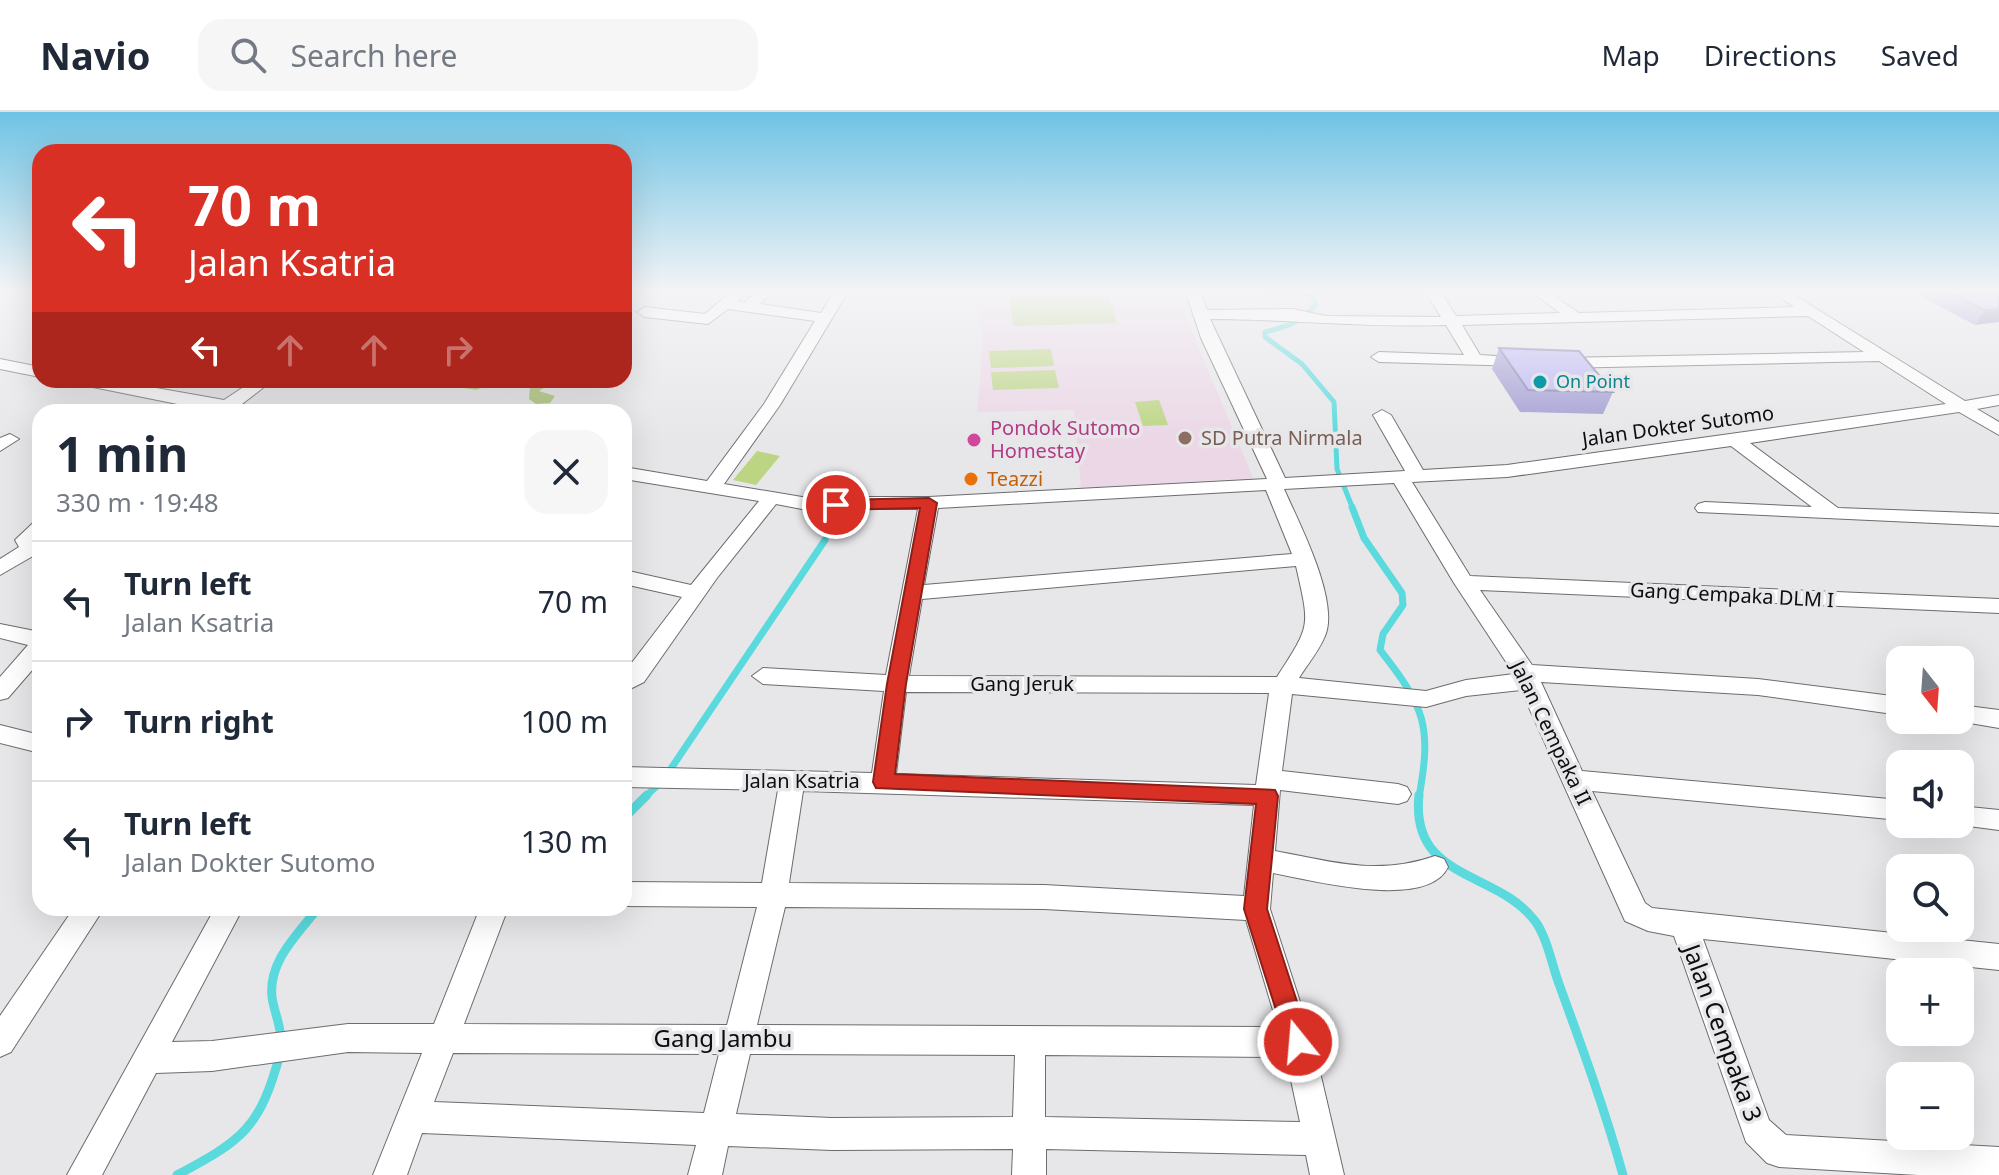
<!DOCTYPE html>
<meta charset="utf-8">
<style>
body{margin:0;font-family:"Noto Sans",sans-serif;background:#f6f6f7;color:#1f2937;height:100vh;display:flex;flex-direction:column;font-size:30px;white-space:nowrap}
*{box-sizing:border-box;margin:0}
p{font-size:26px;color:#747a83}
.icon{flex:none;width:44px;height:44px;fill:none;stroke:currentColor;stroke-width:2;stroke-linecap:round;stroke-linejoin:round}
.map{position:relative;flex:1;overflow:hidden}
.sheet{position:absolute;left:32px;top:292px;width:600px;height:512px;display:flex;flex-direction:column;background:#fff;border-radius:24px;box-shadow:0 8px 32px #0002}
.sheet>*{flex:none}
.guide{position:absolute;left:32px;top:32px;width:600px;height:244px;border-radius:24px;box-shadow:0 8px 32px #0002;background:#d93025;color:#fff;overflow:hidden}
.needle{width:52px;rotate:163deg}
.fabs{position:absolute;left:1886px;top:534px;display:grid;gap:16px}
.fabs a{display:grid;place-items:center;width:88px;height:88px;border-radius:16px;background:#fff;box-shadow:0 8px 32px #0002;font-size:40px}
.pin{position:absolute;display:grid;place-items:center;width:68px;height:68px;color:#fff;margin:-34px;border:4px solid #fff;border-radius:50%;box-shadow:0 2px 8px #0007}
.me{position:absolute;width:88px;margin:-44px;rotate:343deg;stroke-linejoin:round;filter:drop-shadow(0 0 6px #0008)}
.turn{display:flex;align-items:center;gap:28px;height:168px;padding:0 24px;font-size:36px}
.turn .icon{width:104px;height:104px;stroke-width:2.5}
.turn b{display:block;font-size:56px;line-height:68px}
.lanes{display:flex;align-items:center;height:76px;padding:0 24px;background:#0003;justify-content:center;gap:40px;direction:ltr}
.lanes .off{opacity:.35}
.round{display:grid;place-items:center;flex:none;width:84px;height:84px;border-radius:24px;background:#f6f6f7}
.headline{display:flex;align-items:center;justify-content:space-between;height:136px;padding:0 24px}
h1{font-size:48px;font-weight:700;line-height:60px}
ul{padding:0;list-style:none}
li{display:flex;align-items:center;gap:24px;height:120px;padding:0 24px;border-top:2px solid #e0e1e3}
li div{flex:1}
li b{display:block;font-size:30px}
li em{font-style:normal}
header{display:flex;align-items:center;gap:48px;box-sizing:border-box;height:112px;padding:0 40px;background:#fff;border-bottom:2px solid #e0e1e3}
header strong{font-size:38px}
nav{display:flex;gap:44px;margin-inline-start:auto;font-size:28px}
.search{width:560px;height:72px;background:#f6f6f7;display:flex;align-items:center;gap:20px;box-sizing:border-box;padding:0 28px;border-radius:24px;color:#747a83;font-size:30px}
.map>svg:first-child{display:block}
.education{fill:#ebd7e6}
.green{fill:#bcd583}
.forest{fill:#abc471}
.lines{fill:none;stroke-linecap:round;stroke-linejoin:round}
.stream-far2{stroke:#5adadd;stroke-width:5}
.stream-far1{stroke:#5adadd;stroke-width:7}
.stream{stroke:#5adadd;stroke-width:9}
.minor-casing{stroke:#6c6c6f;stroke-width:2}
.minor{fill:#fff;fill-rule:evenodd}
.wall{fill:#a29dd3}
.shaded-wall{fill:#847fac}
.building{fill:#bcb6f5;stroke:#847fac;stroke-width:2}
.route{fill:#d93025;stroke:#8d1f18;stroke-width:2}
.culture-dot{fill:#0f9aa8;stroke:#e7e7ea;stroke-width:3}
.education-dot{fill:#8d6e63;stroke:#e7e7ea;stroke-width:3}
.hotel-dot{fill:#d1479c;stroke:#e7e7ea;stroke-width:3}
.food-dot{fill:#e8710a;stroke:#e7e7ea;stroke-width:3}
.labels{text-anchor:middle;stroke-width:7;stroke-linejoin:round;paint-order:stroke}
.far-culture-label{font-size:18px;fill:#0d838f;stroke:#e7e7ea;text-anchor:start}
.street-label{font-size:20px;fill:#0d0c0e;stroke:#e7e7ea}
.hotel-label{font-size:20px;fill:#b23c85;stroke:#e7e7ea;text-anchor:start}
.education-label{font-size:20px;fill:#785e54;stroke:#e7e7ea;text-anchor:start}
.food-label{font-size:20px;fill:#c56008;stroke:#e7e7ea;text-anchor:start}
.near-street-label{font-size:24px;fill:#0d0c0e;stroke:#e7e7ea}
</style>
<header>
<strong>Navio</strong>
<div class="search"><svg class="icon" aria-label="search" viewBox="0 0 24 24"><circle cx="10" cy="10" r="6"/><path d="M15 15l6 6"/></svg>Search here</div>
<nav><a>Map</a><a>Directions</a><a>Saved</a></nav>
</header>
<div class="map">
<svg width="1999" height="1063" viewBox="0 0 1999 1063">
<rect width="100%" height="100%" fill="#e7e7ea"/>
<path class="education" d="M 975,178 L 1175,178 L 1253,366 L 1081,376 L 1074,298 L 977,300 L 983,230 Z"/>
<g class="green">
<path d="M 1109,183 L 1117,211 L 1013,214 L 1009,186 Z"/>
<path d="M 1051,237 L 1054,254 L 991,256 L 989,239 Z"/>
<path d="M 1055,258 L 1059,276 L 993,278 L 991,260 Z"/>
<path d="M 1159,288 L 1168,313 L 1143,314 L 1135,290 Z"/>
<path d="M 757,339 L 780,344 L 756,373 L 733,368 Z"/>
</g>
<path class="forest" d="M 414,268 L 555,268 L 539,279 L 555,284 L 550,291 L 536,292 L 529,287 L 530,275 L 498,270 L 476,278 Z"/>
<g class="lines">
<g class="stream-far2">
<path d="M 1246,178 L 1272,180"/>
<path d="M 1301,181 L 1312,185 L 1316,192 C 1304,210 1285,215 1265,220 L 1265,225 L 1302,252 L 1334,290 L 1337,357 L 1353,397"/>
</g>
<g class="stream-far1">
<path d="M 1352,395 L 1364,426 L 1402,481 L 1403,493 L 1383,522 L 1380,538 C 1425,595 1432,614 1419,685"/>
<path d="M 668,661 L 825,428"/>
<path d="M 645,685 L 660,671"/>
</g>
<g class="stream">
<path d="M 1419,683 C 1410,769 1497,758 1535,809 C 1547,825 1552,853 1559,872 C 1582,935 1605,998 1623,1063"/>
<path d="M 624,706 L 647,683"/>
<path d="M 281,929 C 281,913 274,900 272,885 C 268,849 298,822 318,796"/>
<path d="M 177,1063 C 243,1028 260,1016 280,942"/>
</g>
<g class="minor-casing">
<g id="minor">
<path d="M 733,178 L 769,178 L 771,181 L 760,192 L 821,201 L 835,178 L 849,178 L 780,293 L 724,372 L 802,385 L 929,385 L 1267,367 L 1201,226 L 1185,178 L 1199,178 L 1207,198 L 1293,197 L 1326,204 L 1441,205 L 1427,182 L 1269,182 L 1262,178 L 1445,178 L 1442,182 L 1456,204 L 1560,201 L 1529,178 L 1545,178 L 1579,201 L 1794,195 L 1770,178 L 1786,178 L 1965,289 L 1999,283 L 1999,293 L 1977,297 L 1999,310 L 1999,323 L 1959,300 L 1750,331 L 1838,396 L 1999,402 L 1999,414 L 1698,400 L 1695,396 L 1698,392 L 1705,390 L 1812,395 L 1731,334 L 1507,365 L 1412,370 L 1470,464 L 1999,487 L 1999,501 L 1480,478 L 1532,553 L 1758,567 L 1900,585 L 1900,603 L 1758,583 L 1541,570 L 1582,659 L 1900,688 L 1900,708 L 1592,679 L 1645,791 L 1652,796 L 1999,832 L 1999,858 L 1703,827 L 1769,1008 L 1786,1023 L 1999,1035 L 1999,1063 L 1918,1063 L 1779,1055 L 1767,1051 L 1746,1030 L 1674,824 L 1648,819 L 1625,809 L 1521,578 L 1466,584 L 1426,595 L 1292,582 L 1282,659 L 1398,672 L 1407,675 L 1411,682 L 1407,689 L 1398,692 L 1280,678 L 1275,739 C 1334,750 1377,764 1435,744 L 1444,747 L 1448,755 C 1427,799 1311,768 1273,761 L 1270,797 L 1313,930 L 1344,1063 L 1310,1063 L 1306,1043 L 1046,1037 L 1046,1063 L 1012,1063 L 1013,1037 L 832,1038 L 728,1034 L 722,1063 L 688,1063 L 696,1033 L 422,1021 L 407,1063 L 373,1063 L 422,941 L 348,940 L 212,959 L 156,961 L 102,1063 L 67,1063 L 215,796 L 243,796 L 172,930 L 212,929 L 348,912 L 434,912 L 480,796 L 508,796 L 464,912 L 727,913 L 757,795 L 624,794 L 624,770 L 762,771 L 778,678 L 624,675 L 624,655 L 872,661 L 884,579 L 763,572 L 752,564 L 763,556 L 886,563 L 918,397 L 802,397 L 776,392 L 717,466 L 644,570 L 624,580 L 624,561 L 682,485 L 624,472 L 624,458 L 691,473 L 759,389 L 624,367 L 624,355 L 707,369 L 764,292 L 815,209 L 728,197 L 708,212 L 645,205 L 637,200 L 645,195 L 705,202 ZM 744,183 L 752,184 L 745,190 L 737,189 ZM 1808,204 L 1864,240 L 1560,246 L 1552,251 L 1560,256 L 1879,249 L 1946,292 L 1507,353 L 1423,358 L 1391,303 L 1382,298 L 1373,303 L 1405,359 L 1285,366 L 1210,207 C 1289,207 1367,216 1446,213 L 1464,243 L 1379,240 L 1371,245 L 1379,250 L 1522,254 L 1530,249 L 1528,246 L 1480,243 L 1462,213 ZM 1394,371 L 1454,471 L 1514,562 L 1466,568 L 1426,579 L 1299,566 C 1307,553 1319,539 1325,524 C 1340,489 1299,411 1284,377 ZM 1266,378 L 1292,442 L 924,473 L 938,396 ZM 1296,454 C 1310,516 1311,512 1277,565 L 909,564 L 922,487 ZM 906,580 L 1269,581 L 1256,673 L 896,662 ZM 803,679 L 1254,693 L 1244,784 L 1044,773 L 789,771 ZM 785,795 L 1044,797 L 1246,808 L 1278,915 L 757,913 ZM 453,941 L 719,942 L 704,1001 L 434,990 ZM 750,942 L 1015,943 L 1013,1005 L 832,1006 L 736,1002 ZM 1045,943 L 1286,945 L 1300,1010 L 1045,1005 Z"/>
<path d="M 0,247 L 40,255 L 40,265 L 0,257 Z"/>
<path d="M 75,268 L 111,268 L 224,288 L 254,268 L 273,268 L 242,292 L 269,300 L 217,300 L 83,273 Z"/>
<path d="M 10,322 L 19,327 L 0,339 L 0,326 Z"/>
<path d="M 40,409 L 40,425 L 36,429 L 40,433 L 40,445 L 33,444 L 0,463 L 0,447 L 19,435 L 15,428 L 33,411 Z"/>
<path d="M 0,512 L 40,520 L 40,549 L 8,586 L 0,588 L 0,565 L 28,533 L 0,526 Z"/>
<path d="M 1960,593 L 1999,598 L 1999,616 L 1952,608 L 1960,608 Z"/>
<path d="M 0,613 L 40,623 L 40,641 L 0,631 Z"/>
<path d="M 1960,694 L 1999,698 L 1999,718 L 1953,712 L 1960,712 Z"/>
<path d="M 74,796 L 104,796 L 11,940 L 0,945 L 0,904 Z"/>
</g>
</g>
<use href="#minor" class="minor"/>
</g>
<g class="wall">
<path d="M 1909,178 L 1991,178 L 1999,182 L 1975,213 Z"/>
<path d="M 1499,236 L 1613,280 L 1603,302 L 1520,300 L 1492,257 Z"/>
</g>
<path class="shaded-wall" d="M 1999,197 L 1999,210 L 1975,213 L 1985,198 Z"/>
<g class="building">
<path d="M 1946,178 L 1991,178 L 1999,182 L 1999,197 L 1985,198 Z"/>
<path d="M 1499,236 L 1579,239 L 1613,280 L 1528,278 Z"/>
</g>
<linearGradient id="sky" x2="0" y2="1"><stop stop-color="#6fc3e4"/><stop offset="0.55" stop-color="#f4f4f6"/><stop offset="1" stop-color="#f4f4f6" stop-opacity="0"/></linearGradient>
<rect width="1999" height="326" fill="url(#sky)"/>
<path class="route" d="M 929,386 L 937,391 L 906,572 L 895,662 L 1275,678 L 1278,684 L 1267,797 L 1310,930 L 1306,939 L 1298,942 L 1289,939 L 1244,797 L 1256,692 L 876,676 L 873,670 L 887,572 L 920,396 L 836,398 L 828,393 L 836,388 Z"/>
<circle class="culture-dot" cx="1540" cy="270" r="8"/>
<circle class="education-dot" cx="1185" cy="326" r="8"/>
<circle class="hotel-dot" cx="974" cy="328" r="8"/>
<circle class="food-dot" cx="971" cy="367" r="8"/>
<g class="labels">
<g class="far-culture-label">
<text x="1556" y="276">On Point</text>
</g>
<g class="street-label">
<text transform="translate(1678 314) rotate(-8)" y="7">Jalan Dokter Sutomo</text>
<text transform="translate(1732 483) rotate(3)" y="7">Gang Cempaka DLM I</text>
<text x="1022" y="579">Gang Jeruk</text>
<text transform="translate(1551 621) rotate(64)" y="7">Jalan Cempaka II</text>
<text x="802" y="676">Jalan Ksatria</text>
</g>
<g class="hotel-label">
<text x="990" y="323">Pondok Sutomo<tspan x="990" dy="23">Homestay</tspan></text>
</g>
<g class="education-label">
<text x="1201" y="333">SD Putra Nirmala</text>
</g>
<g class="food-label">
<text x="987" y="374">Teazzi</text>
</g>
<g class="near-street-label">
<text transform="translate(1722 921) rotate(70)" y="8">Jalan Cempaka 3</text>
<text x="723" y="935">Gang Jambu</text>
</g>
</g>
</svg>
<div class="fabs">
<a><svg class="needle" viewBox="-14 -14 28 28"><path d="M0-13l5 13h-10z" fill="#e53935"/><path d="M0 13l5-13h-10z" fill="#747a83"/></svg></a>
<a><svg class="icon" aria-label="sound" viewBox="0 0 24 24"><path d="M4 9h4l5-4v14l-5-4H4zM17 9q2 3 0 6"/></svg></a>
<a><svg class="icon" aria-label="search" viewBox="0 0 24 24"><circle cx="10" cy="10" r="6"/><path d="M15 15l6 6"/></svg></a>
<a>+</a>
<a>−</a>
</div>
<div class="pin" style="left:836px;top:393px;background:#d93025"><svg class="icon" aria-label="arrive" viewBox="0 0 24 24"><path d="M6 21V4h12l-3 4 3 4H6"/></svg></div>
<svg class="me" style="left:1298px;top:930px" viewBox="-20 -20 40 40"><circle r="17" fill="#d93025" stroke="#fff" stroke-width="3"/><path d="M0-11L8 9 0 5-8 9z" fill="#fff"/></svg>
<div class="guide">
<div class="turn"><svg class="icon" aria-label="left" viewBox="0 0 24 24"><path d="M17 20v-9H6M10 6l-5 5 5 5"/></svg><div><b>70 m</b>Jalan Ksatria</div></div>
<div class="lanes"><svg class="icon" aria-label="left" viewBox="0 0 24 24"><path d="M17 20v-9H6M10 6l-5 5 5 5"/></svg><svg class="icon off" aria-label="ahead" viewBox="0 0 24 24"><path d="M12 20V5M6 11l6-6 6 6"/></svg><svg class="icon off" aria-label="ahead" viewBox="0 0 24 24"><path d="M12 20V5M6 11l6-6 6 6"/></svg><svg class="icon off" aria-label="right" viewBox="0 0 24 24"><path d="M7 20v-9h11M14 6l5 5-5 5"/></svg></div>
</div>
<section class="sheet">
<div class="headline"><div><h1>1 min</h1><p>330 m · 19:48</p></div><a class="round"><svg class="icon" aria-label="close" viewBox="0 0 24 24"><path d="M6 6l12 12M18 6L6 18"/></svg></a></div>
<ul>
<li><svg class="icon" aria-label="left" viewBox="0 0 24 24"><path d="M17 20v-9H6M10 6l-5 5 5 5"/></svg><div><b>Turn left</b><p>Jalan Ksatria</p></div><em>70 m</em></li>
<li><svg class="icon" aria-label="right" viewBox="0 0 24 24"><path d="M7 20v-9h11M14 6l5 5-5 5"/></svg><div><b>Turn right</b></div><em>100 m</em></li>
<li><svg class="icon" aria-label="left" viewBox="0 0 24 24"><path d="M17 20v-9H6M10 6l-5 5 5 5"/></svg><div><b>Turn left</b><p>Jalan Dokter Sutomo</p></div><em>130 m</em></li>
</ul>
</section>
</div>
